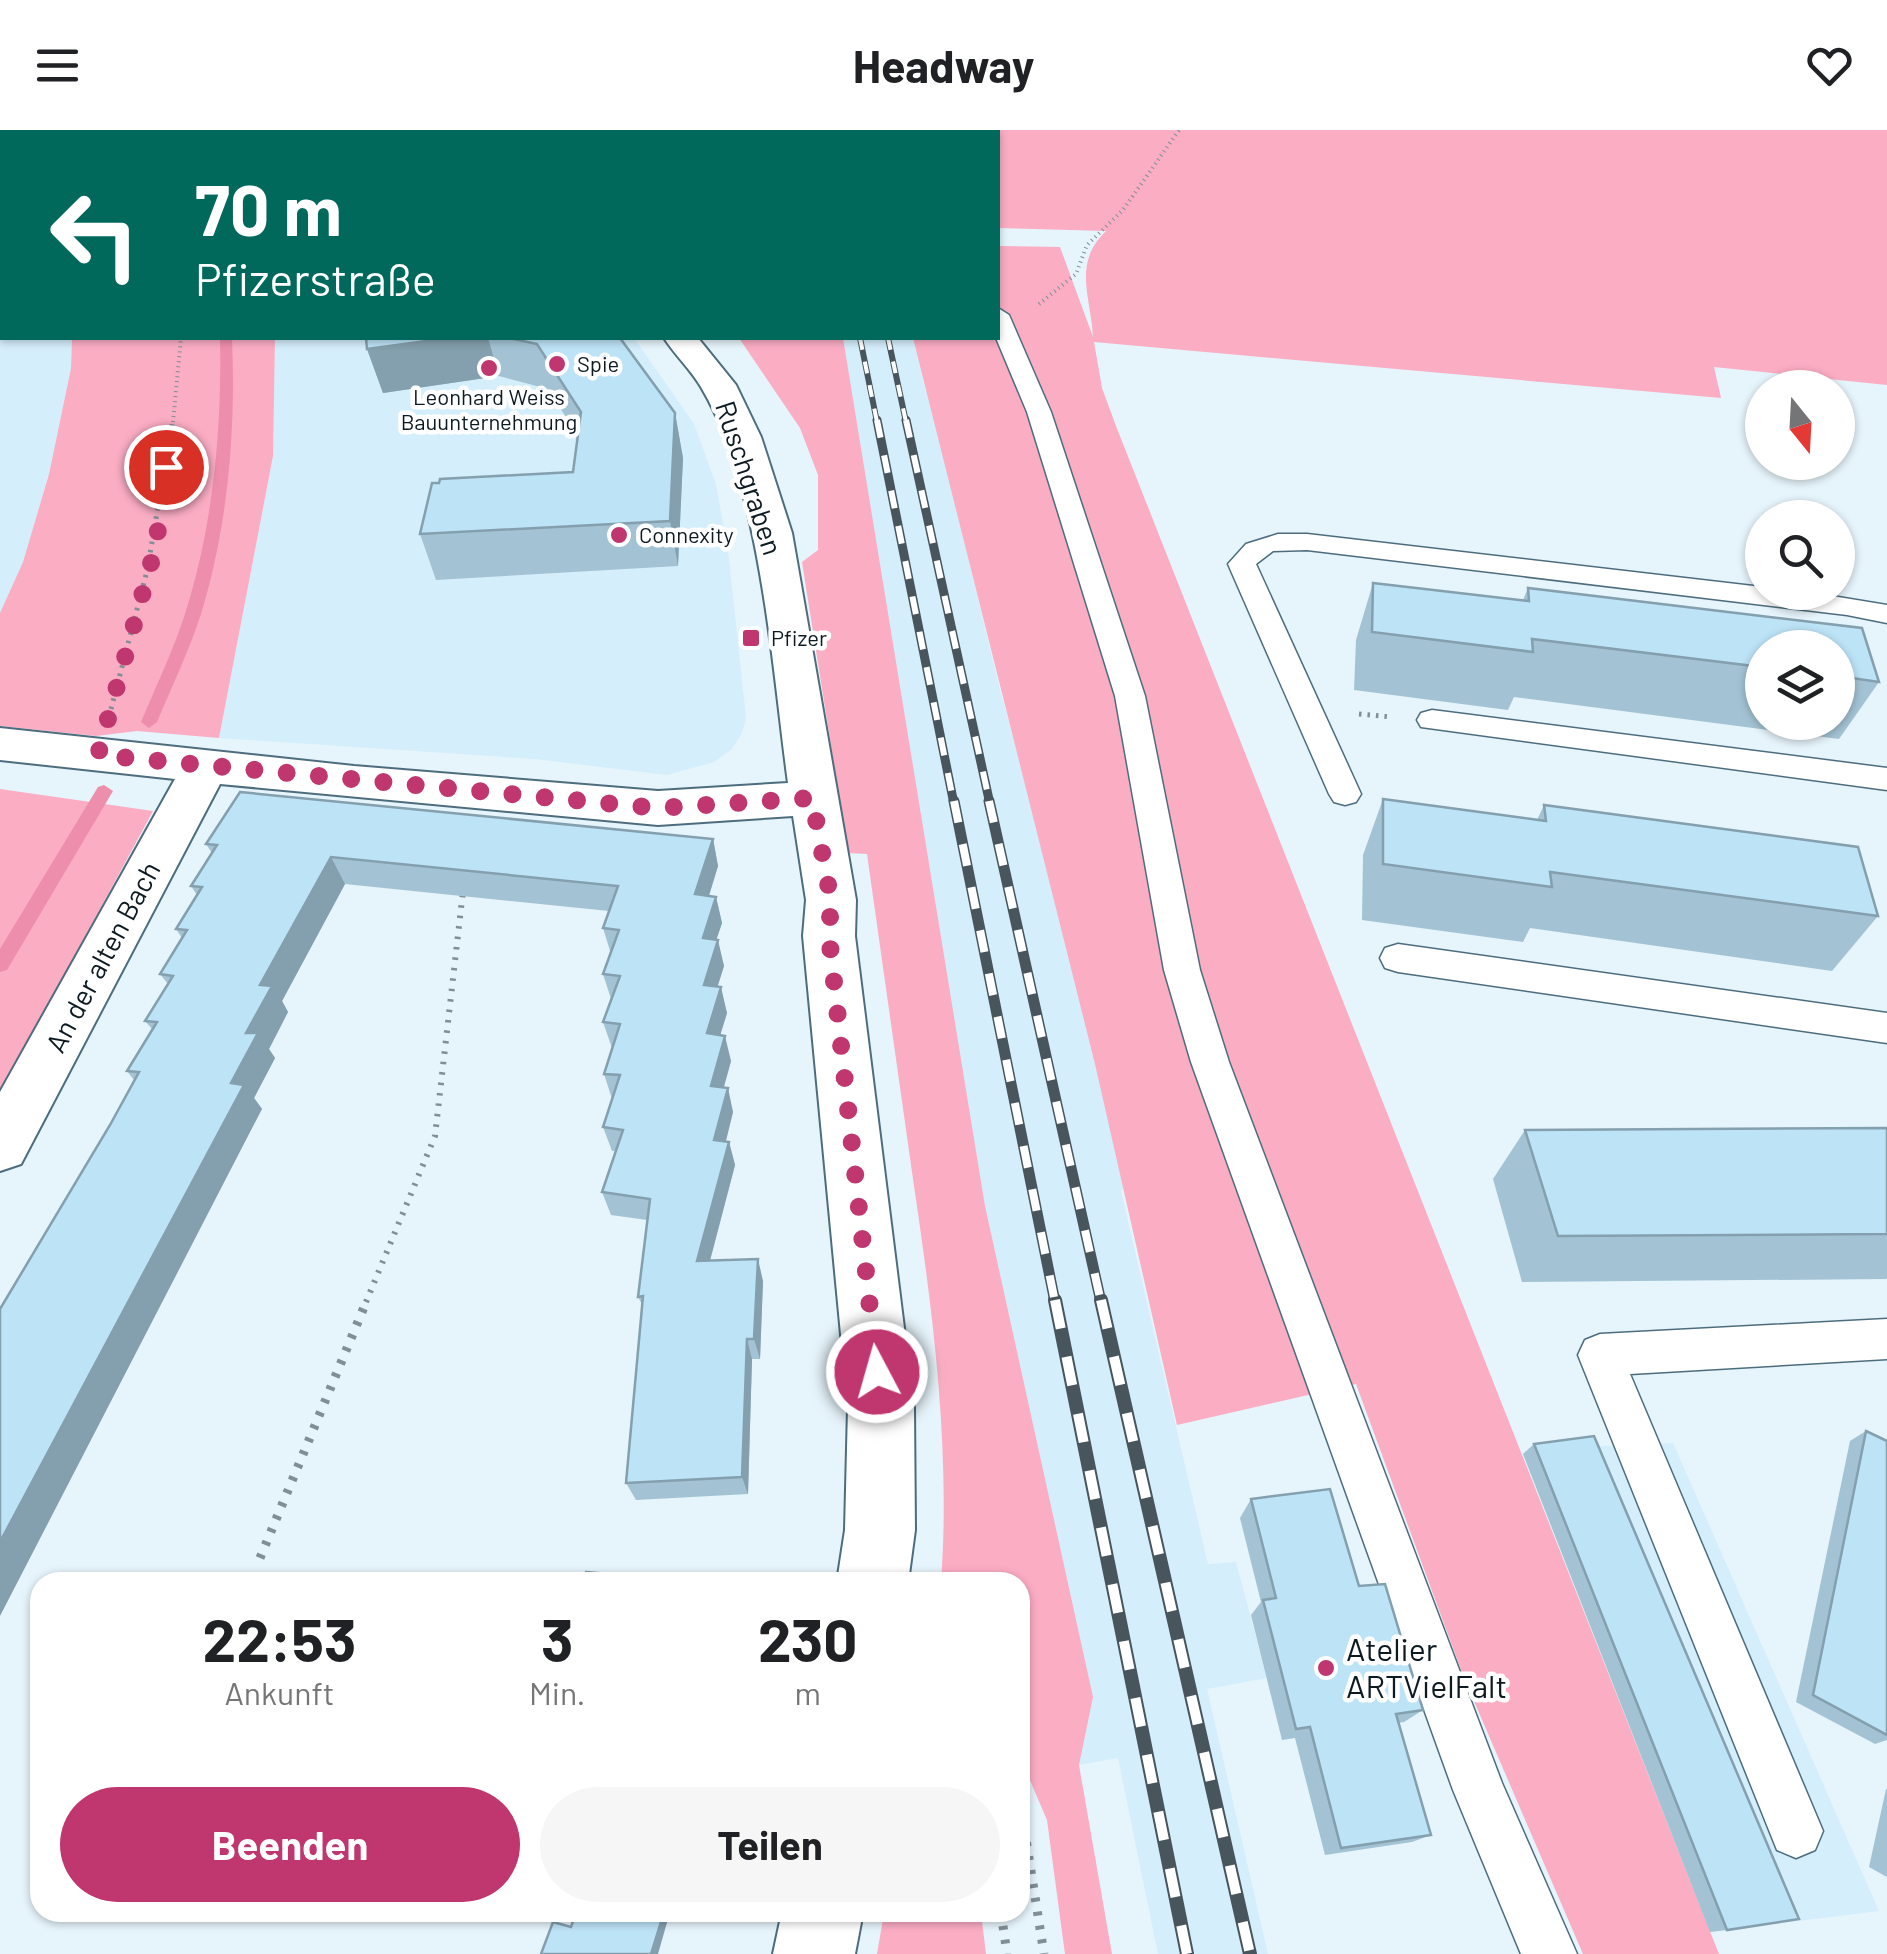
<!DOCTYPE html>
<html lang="de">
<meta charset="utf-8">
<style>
body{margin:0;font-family:Barlow,sans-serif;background:#f6f6f6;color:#202124;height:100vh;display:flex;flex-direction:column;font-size:38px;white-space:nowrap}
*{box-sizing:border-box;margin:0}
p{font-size:32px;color:#757577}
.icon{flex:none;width:55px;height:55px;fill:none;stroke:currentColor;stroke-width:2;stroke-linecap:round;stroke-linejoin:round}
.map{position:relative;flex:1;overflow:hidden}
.panel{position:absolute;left:30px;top:1442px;width:1000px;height:350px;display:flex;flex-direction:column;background:#fff;border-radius:30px;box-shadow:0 2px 8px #0004}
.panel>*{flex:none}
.guide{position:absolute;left:0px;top:0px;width:1000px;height:210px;box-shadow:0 2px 8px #0004;background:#00695c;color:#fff;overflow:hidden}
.needle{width:65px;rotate:162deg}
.tools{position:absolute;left:1745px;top:240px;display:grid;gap:20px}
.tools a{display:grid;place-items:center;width:110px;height:110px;border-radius:50%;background:#fff;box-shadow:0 2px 8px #0004;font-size:50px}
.pin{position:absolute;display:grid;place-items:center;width:85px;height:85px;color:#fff;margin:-42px;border:5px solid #fff;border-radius:50%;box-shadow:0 2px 10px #0007}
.me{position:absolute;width:110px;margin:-55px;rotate:354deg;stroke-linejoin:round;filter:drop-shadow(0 0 8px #0008)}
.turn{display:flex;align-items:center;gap:35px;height:210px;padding:0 30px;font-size:45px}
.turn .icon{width:130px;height:130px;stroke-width:2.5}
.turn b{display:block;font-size:70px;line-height:85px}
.eta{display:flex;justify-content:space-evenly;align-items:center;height:170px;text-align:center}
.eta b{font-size:60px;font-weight:700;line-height:70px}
.button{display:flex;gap:20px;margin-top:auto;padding:20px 30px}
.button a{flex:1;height:115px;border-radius:60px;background:#c0366f;color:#fff;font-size:40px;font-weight:700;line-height:115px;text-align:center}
.button a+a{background:#f6f6f6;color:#202124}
header{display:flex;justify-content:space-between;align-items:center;height:130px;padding:0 30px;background:#fff;font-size:45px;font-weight:700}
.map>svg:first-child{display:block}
.built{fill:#d4eefc}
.green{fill:#fbadc4}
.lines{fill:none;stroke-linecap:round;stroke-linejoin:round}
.stream{fill:#ee8ead;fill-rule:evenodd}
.service-casing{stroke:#4d6d7e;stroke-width:3}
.minor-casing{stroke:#4d6d7e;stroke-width:4}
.path-far3{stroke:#808e95;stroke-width:4;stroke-dasharray:1 4;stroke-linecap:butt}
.path-far2{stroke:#808e95;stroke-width:5;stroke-dasharray:2.5 6;stroke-linecap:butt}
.path-far1{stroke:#808e95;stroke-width:6;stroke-dasharray:2.5 8;stroke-linecap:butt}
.path{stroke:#808e95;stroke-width:9;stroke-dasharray:4 10;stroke-linecap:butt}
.service{fill:#fff;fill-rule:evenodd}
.minor{fill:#fff;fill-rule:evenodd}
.rail-far3-casing{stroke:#48555c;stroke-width:6}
.rail-far2-casing{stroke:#48555c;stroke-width:9}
.rail-far1-casing{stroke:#48555c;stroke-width:11}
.rail-casing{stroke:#48555c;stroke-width:14}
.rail-far3{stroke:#fff;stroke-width:4;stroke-dasharray:12;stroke-linecap:butt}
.rail-far2{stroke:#fff;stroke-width:6;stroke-dasharray:18;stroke-linecap:butt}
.rail-far1{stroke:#fff;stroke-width:8;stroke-dasharray:22;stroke-linecap:butt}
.rail{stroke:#fff;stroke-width:10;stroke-dasharray:29;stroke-linecap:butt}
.wall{fill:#a3c3d4;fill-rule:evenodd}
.shaded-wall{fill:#849fad}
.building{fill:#bde3f7;stroke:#849fad;stroke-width:2.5}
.route{stroke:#c0366f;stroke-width:18;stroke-dasharray:0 32.4}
.poi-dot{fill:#c0366f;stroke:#fff;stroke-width:4}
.labels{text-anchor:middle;stroke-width:9;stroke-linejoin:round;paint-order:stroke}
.far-poi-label{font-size:22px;fill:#0d1a21;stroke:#fff;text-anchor:start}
.street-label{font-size:28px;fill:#0d1a21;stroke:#fff}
.near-poi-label{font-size:32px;fill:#0d1a21;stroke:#fff;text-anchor:start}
</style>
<header><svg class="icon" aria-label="menu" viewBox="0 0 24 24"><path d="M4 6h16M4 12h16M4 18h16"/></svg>Headway<svg class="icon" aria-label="heart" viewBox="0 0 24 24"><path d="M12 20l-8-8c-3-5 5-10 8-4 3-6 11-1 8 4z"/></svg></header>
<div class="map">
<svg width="1887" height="1824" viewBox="0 0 1887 1824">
<rect width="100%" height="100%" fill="#e6f4fb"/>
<g class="built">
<path d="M 0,0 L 58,2 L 2,2 L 2,208 L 72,208 L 71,237 L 49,343 L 23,432 L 0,483 Z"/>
<path d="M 275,208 L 634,208 L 694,294 L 716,354 L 729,429 L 746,588 L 742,603 L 732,619 L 714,632 L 667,645 L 535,629 L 219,608 L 273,326 Z"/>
<path d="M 843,208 L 913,208 L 926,262 L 938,266 L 940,312 L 1000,560 L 1135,1044 L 1121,1061 L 1208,1434 L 1236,1432 L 1267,1548 L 1207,1559 L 1268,1824 L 1158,1824 L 1118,1628 L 1079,1635 L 1020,1452 Z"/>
<path d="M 1673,1313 L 1879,1781 L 1710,1802 L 1523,1324 L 1583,1317 Z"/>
</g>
<g class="green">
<path d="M 898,0 L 1887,0 L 1887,255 L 1714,237 L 1721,268 L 1094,212 L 1102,258 L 1116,296 L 1719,1824 L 1583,1824 L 1464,1548 L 1356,1254 L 1177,1295 L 1095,934 L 913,208 L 998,208 L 998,116 L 1060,117 L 1093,207 C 1091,166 1072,134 1106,101 L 998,98 L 998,2 Z"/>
<path d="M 72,208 L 275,208 L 273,326 L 219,608 L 137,601 L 96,606 L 0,596 L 0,483 L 23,432 L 49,344 L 71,238 Z"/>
<path d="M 739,208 L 843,208 L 985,1076 L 1093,1567 L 1079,1635 L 1112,1824 L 1065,1824 L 1047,1690 L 1020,1627 L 1020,1452 L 941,1452 C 951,1315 932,1177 912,1042 C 897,936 882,830 867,724 L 848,723 L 802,432 L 818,420 L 818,345 L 800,298 Z"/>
<path d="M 0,659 L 153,681 L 0,964 Z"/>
<path d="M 884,1783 L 981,1783 L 986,1824 L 877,1824 Z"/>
</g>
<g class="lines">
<g class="stream">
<path d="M 220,208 L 232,208 C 236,300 228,396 201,484 C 189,521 172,556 157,592 L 149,598 L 141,592 C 156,556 173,521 185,484 C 213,396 222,300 220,208 Z"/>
<path d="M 104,655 L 113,661 L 7,840 L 0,842 L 0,819 L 98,657 Z"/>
</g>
<g class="service-casing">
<g id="service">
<path d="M 878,0 L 898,0 L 898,2 L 879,2 Z"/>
<path d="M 998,178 L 1009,185 L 1051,282 L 1145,566 L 1200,840 L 1229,932 L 1502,1653 L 1577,1824 L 1521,1824 L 1453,1660 L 1191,932 L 1164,840 L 1115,566 L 1027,282 L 996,208 Z"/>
<path d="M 1278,404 L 1307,404 L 1762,457 L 1762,462 L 1808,462 L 1887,475 L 1887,493 L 1847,485 L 1307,420 L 1273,421 L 1256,434 L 1361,664 L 1356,672 L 1345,675 L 1334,672 L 1329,664 L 1228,434 L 1246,414 Z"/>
<path d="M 1432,580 L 1887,638 L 1887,660 L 1421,597 L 1417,590 L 1421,583 Z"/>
<path d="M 1398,814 L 1887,883 L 1887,913 L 1398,842 L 1385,838 L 1380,828 L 1385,818 Z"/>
<path d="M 1887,1189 L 1887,1229 L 1630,1244 L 1823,1701 L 1815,1720 L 1796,1728 L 1777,1720 L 1578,1225 L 1585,1210 L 1600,1204 Z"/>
</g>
</g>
<g class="minor-casing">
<g id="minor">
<path d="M 205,0 L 248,0 L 249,2 L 207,2 Z"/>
<path d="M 664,208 L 698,208 L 736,255 L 761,307 L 792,403 L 856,770 L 855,806 L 914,1278 L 915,1400 L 908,1452 L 837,1452 L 845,1400 L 848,1278 L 803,806 L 806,770 L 793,686 L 658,695 L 220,654 L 21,1034 L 0,1041 L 0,962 L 175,649 L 0,630 L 0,598 L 354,636 L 658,661 L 788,653 C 772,537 761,357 701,257 C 691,240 675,225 664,208 Z"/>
<path d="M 782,1782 L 863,1782 L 855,1824 L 773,1824 Z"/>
</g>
</g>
<g class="path-far3">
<path d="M 1039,174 L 1076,144 L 1087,115 L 1123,80 L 1179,0"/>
<path d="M 173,292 L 181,208"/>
</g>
<g class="path-far2">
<path d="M 111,579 L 147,441 L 173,290"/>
<path d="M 1359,584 L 1391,587"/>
</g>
<path class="path-far1" d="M 366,1172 L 435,1006 L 463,761"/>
<g class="path">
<path d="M 260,1428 L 367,1170"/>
<path d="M 1020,1671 L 1044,1824"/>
<path d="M 1001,1782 L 1007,1824"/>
</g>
<use href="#service" class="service"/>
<use href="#minor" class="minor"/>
<g class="rail-far3-casing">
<g id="rail-far3">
<path d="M 860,208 L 877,292"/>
<path d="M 888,208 L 906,292"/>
</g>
</g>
<g class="rail-far2-casing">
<g id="rail-far2">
<path d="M 877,290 L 954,674"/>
<path d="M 906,290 L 990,674"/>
</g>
</g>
<g class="rail-far1-casing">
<g id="rail-far1">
<path d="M 954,671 L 1055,1172"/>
<path d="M 989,671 L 1101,1172"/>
</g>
</g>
<g class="rail-casing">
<g id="rail">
<path d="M 1055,1170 L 1187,1824"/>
<path d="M 1101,1170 L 1250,1824"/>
</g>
</g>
<use href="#rail-far3" class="rail-far3"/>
<use href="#rail-far2" class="rail-far2"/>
<use href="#rail-far1" class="rail-far1"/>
<use href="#rail" class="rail"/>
</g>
<g class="wall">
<path d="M 366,208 L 620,208 L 675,283 L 683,328 L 678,436 L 436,450 L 420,404 L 573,342 L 578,306 L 548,259 L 499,246 L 383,263 L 367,219 Z"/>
<path d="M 1373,453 L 1523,470 L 1528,458 L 1862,498 L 1879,552 L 1839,609 L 1514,567 L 1508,580 L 1354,560 L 1356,510 ZM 1762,518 L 1838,518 L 1838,592 L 1762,592 Z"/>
<path d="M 1383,669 L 1537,690 L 1544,675 L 1878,786 L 1832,841 L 1530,798 L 1523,812 L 1362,790 L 1363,725 Z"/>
<path d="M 713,709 L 718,736 L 709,766 L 716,767 L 722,793 L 716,810 L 724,836 L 717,857 L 727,883 L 720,905 L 731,931 L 724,957 L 733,982 L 726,1011 L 729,1012 L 735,1035 L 710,1131 L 763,1151 L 760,1229 L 752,1229 L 748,1364 L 636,1370 L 626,1353 L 643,1176 L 638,1167 L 647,1090 L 611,1085 L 602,1062 L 615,1021 L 612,1021 L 603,997 L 612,969 L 604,944 L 612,918 L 603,892 L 611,869 L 603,844 L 611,824 L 603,798 L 609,781 L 345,754 L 282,871 L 288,882 L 269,919 L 275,928 L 254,968 L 262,979 L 110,995 L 134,950 L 127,941 L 152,899 L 145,891 L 168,854 L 160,844 L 182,808 L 176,799 L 197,765 L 191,756 L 212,723 L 206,714 Z"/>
<path d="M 1887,998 L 1887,1148 L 1886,1149 L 1522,1152 L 1493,1049 L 1525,1000 Z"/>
<path d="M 1866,1301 L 1887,1311 L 1887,1610 L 1875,1614 L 1796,1572 L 1850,1311 Z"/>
<path d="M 1534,1314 L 1727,1800 L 1710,1802 L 1523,1324 Z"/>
<path d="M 1251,1369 L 1359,1456 L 1423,1580 L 1404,1592 L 1398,1593 L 1431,1705 L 1412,1712 L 1325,1725 L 1295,1608 L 1282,1610 L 1251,1485 L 1261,1472 L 1240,1388 Z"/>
<path d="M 1886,1659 L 1887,1659 L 1887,1747 L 1869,1737 Z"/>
</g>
<g class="shaded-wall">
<path d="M 448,208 L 488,208 L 499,246 L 383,263 L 367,219 Z"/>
<path d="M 675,283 L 683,328 L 678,436 L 670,391 Z"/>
<path d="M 713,709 L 718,736 L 701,791 L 695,764 Z"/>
<path d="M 331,727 L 345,754 L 282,871 L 288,882 L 269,919 L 275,928 L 254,968 L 262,979 L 0,1486 L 0,1412 L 246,903 L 260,855 Z"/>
<path d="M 716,767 L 722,793 L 708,834 L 703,808 Z"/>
<path d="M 718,810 L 724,836 L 710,881 L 704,855 Z"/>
<path d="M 721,857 L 727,883 L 713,929 L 707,903 Z"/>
<path d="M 725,906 L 731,931 L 717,981 L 711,956 Z"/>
<path d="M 728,958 L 733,982 L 720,1034 L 714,1010 Z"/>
<path d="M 729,1012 L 735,1035 L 704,1153 L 697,1131 Z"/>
<path d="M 758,1129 L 763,1151 L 760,1229 L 754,1209 Z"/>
<path d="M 747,1209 L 752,1229 L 748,1364 L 742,1347 Z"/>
<path d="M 664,1782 L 670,1782 L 658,1824 L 651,1824 Z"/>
</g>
<g class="building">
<path d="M 366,208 L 448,208 L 367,219 Z"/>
<path d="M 509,208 L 620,208 L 675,283 L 670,391 L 420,404 L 432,353 L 439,353 L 440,349 L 573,342 L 581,282 L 537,214 Z"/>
<path d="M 1373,453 L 1529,471 L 1528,458 L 1862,498 L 1879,552 L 1838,546 L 1838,518 L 1762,518 L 1762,537 L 1532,509 L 1533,522 L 1372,502 Z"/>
<path d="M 240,662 L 713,709 L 695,764 L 716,767 L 703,808 L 718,810 L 704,855 L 721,857 L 707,903 L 725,906 L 711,956 L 728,958 L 714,1010 L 729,1012 L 697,1131 L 758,1129 L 754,1209 L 747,1209 L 742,1347 L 626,1353 L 643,1166 L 638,1167 L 650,1069 L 602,1062 L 623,1000 L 603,997 L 620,945 L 604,944 L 620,894 L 603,892 L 620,846 L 603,844 L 619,800 L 603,798 L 618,756 L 331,727 L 260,855 L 272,856 L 246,903 L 258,903 L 231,953 L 244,955 L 0,1412 L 0,1179 L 110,995 L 139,942 L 127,941 L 157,892 L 145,891 L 173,846 L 160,844 L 187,800 L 176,799 L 202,757 L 191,756 L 217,715 L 206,714 Z"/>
<path d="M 1383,669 L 1546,691 L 1544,675 L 1858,717 L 1878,786 L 1550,742 L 1552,757 L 1383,734 Z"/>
<path d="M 1887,998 L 1887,1104 L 1558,1106 L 1525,1000 Z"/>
<path d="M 1866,1301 L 1887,1311 L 1887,1605 L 1813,1565 Z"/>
<path d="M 1594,1306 L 1799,1789 L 1727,1800 L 1534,1314 Z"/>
<path d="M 1330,1359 L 1359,1456 L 1385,1454 L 1423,1580 L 1396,1584 L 1431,1705 L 1341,1718 L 1310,1597 L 1296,1599 L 1263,1470 L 1276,1468 L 1251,1369 Z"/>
<path d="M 586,1442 L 703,1452 L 584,1452 Z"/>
<path d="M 576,1782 L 664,1782 L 651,1824 L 541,1824 L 553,1792 L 571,1797 Z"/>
</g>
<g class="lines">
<path class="route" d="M 166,337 L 156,415 L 98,625 L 658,678 L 812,668 L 831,770 L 829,806 L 877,1242"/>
</g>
<g class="poi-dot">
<circle cx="557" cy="234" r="10"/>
<circle cx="489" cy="238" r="10"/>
<circle cx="619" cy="405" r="10"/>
<rect x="741" y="498" width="20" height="20" rx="5"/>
<circle cx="1326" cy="1538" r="10"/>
</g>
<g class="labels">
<g class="far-poi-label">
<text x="577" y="242">Spie</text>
<text x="489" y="275" text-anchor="middle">Leonhard Weiss<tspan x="489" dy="25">Bauunternehmung</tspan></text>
<text x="639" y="413">Connexity</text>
<text x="771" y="516">Pfizer</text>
</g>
<g class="street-label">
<text transform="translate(749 348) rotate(72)" y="10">Ruschgraben</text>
<text transform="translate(103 827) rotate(-62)" y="10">An der alten Bach</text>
</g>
<g class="near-poi-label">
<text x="1346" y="1531">Atelier<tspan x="1346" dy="37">ARTVielFalt</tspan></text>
</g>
</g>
</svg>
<div class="tools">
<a><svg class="needle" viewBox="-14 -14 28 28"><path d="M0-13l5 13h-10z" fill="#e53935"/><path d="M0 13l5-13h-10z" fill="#757577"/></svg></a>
<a><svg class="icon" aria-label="search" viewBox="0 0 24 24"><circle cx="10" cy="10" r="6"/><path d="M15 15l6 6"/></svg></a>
<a><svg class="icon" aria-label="layers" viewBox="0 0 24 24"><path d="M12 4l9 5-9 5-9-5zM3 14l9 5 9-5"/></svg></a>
</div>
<div class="pin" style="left:166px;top:337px;background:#d93025"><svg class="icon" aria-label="arrive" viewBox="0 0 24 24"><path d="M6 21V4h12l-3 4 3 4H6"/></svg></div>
<svg class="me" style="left:877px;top:1242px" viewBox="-20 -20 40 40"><circle r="17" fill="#c0366f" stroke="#fff" stroke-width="3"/><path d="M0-11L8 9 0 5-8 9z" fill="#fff"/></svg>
<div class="guide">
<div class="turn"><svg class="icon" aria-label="left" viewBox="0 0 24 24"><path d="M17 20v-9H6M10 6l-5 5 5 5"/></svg><div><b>70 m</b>Pfizerstraße</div></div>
</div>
<section class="panel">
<div class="eta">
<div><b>22:53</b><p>Ankunft</p></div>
<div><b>3</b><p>Min.</p></div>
<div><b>230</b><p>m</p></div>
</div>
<div class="button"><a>Beenden</a><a>Teilen</a></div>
</section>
</div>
